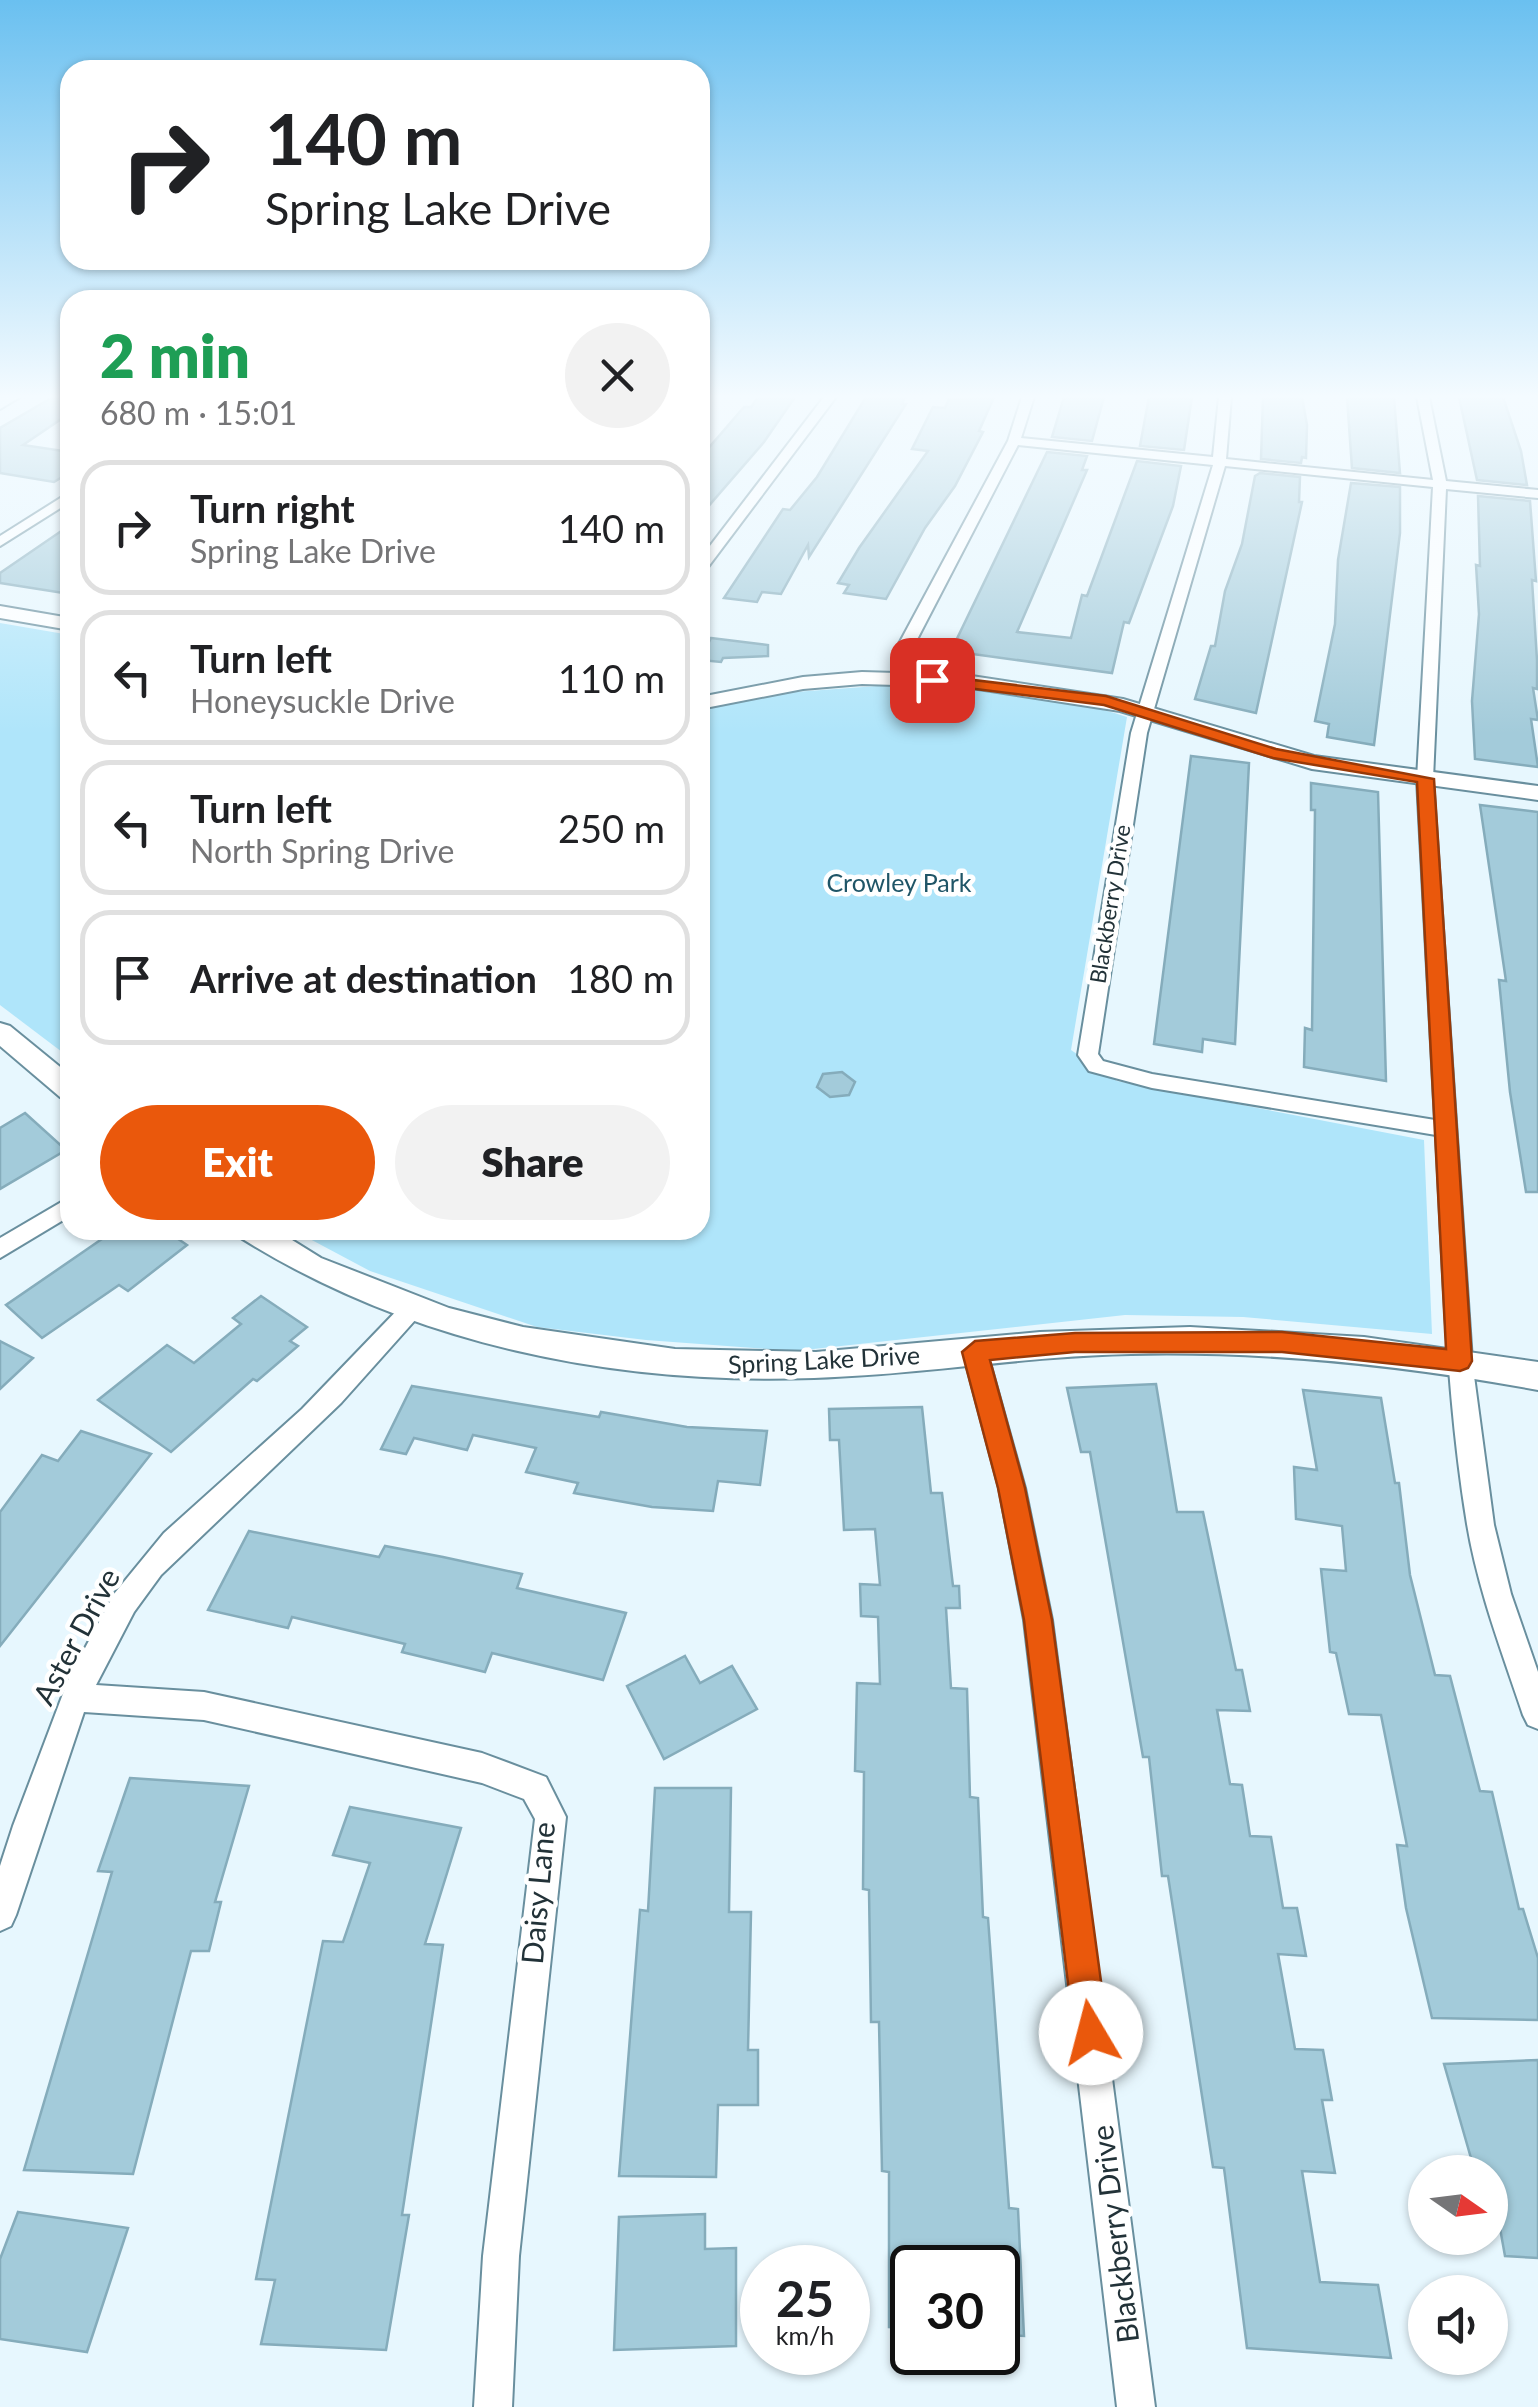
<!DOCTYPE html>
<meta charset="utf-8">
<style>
body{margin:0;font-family:Lato,sans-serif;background:#f2f2f2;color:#202124;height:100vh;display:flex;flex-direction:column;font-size:38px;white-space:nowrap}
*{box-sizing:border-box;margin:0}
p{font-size:32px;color:#757577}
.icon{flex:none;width:55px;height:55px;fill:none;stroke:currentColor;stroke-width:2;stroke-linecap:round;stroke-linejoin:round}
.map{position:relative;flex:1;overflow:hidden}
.details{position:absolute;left:60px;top:290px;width:650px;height:950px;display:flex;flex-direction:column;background:#fff;border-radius:30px;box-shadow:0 2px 8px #0004}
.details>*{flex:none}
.top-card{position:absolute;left:60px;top:60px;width:650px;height:210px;border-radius:30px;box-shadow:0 2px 8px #0004;background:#fff;color:#202124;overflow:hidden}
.needle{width:65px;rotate:104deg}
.controls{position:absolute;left:1408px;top:2155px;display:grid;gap:20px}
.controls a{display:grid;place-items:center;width:100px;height:100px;border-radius:50%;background:#fff;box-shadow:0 2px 8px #0004;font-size:50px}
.speed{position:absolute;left:740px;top:2245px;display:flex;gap:20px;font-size:50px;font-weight:700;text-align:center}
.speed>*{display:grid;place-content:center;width:130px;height:130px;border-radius:50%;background:#fff;box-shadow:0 2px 8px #0004;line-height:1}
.speed small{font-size:25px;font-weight:400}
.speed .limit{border:5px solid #111;border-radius:15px;background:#fff;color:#111}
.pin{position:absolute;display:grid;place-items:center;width:85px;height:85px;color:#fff;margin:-42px;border-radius:20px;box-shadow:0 5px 15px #0006}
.me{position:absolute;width:110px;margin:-55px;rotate:352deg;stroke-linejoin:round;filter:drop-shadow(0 0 8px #0008)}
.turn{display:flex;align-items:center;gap:35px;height:210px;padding:0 40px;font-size:45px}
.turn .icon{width:130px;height:130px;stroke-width:2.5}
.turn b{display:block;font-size:70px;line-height:85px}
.round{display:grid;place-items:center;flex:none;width:105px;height:105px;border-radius:52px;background:#f2f2f2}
.head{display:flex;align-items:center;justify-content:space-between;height:170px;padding:0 40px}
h1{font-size:60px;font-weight:800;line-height:75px;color:#1e9e55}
.action{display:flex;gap:20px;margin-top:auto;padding:20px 40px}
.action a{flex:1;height:115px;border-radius:60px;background:#ea580c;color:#fff;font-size:40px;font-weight:800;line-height:115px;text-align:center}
.action a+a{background:#f2f2f2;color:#202124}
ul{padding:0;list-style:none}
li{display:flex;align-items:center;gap:30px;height:135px;margin:0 20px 15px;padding:0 20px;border:5px solid #e0e0e0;border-radius:30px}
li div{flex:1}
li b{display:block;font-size:38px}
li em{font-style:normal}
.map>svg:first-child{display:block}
.green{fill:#afe5fa}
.building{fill:#a3cbda;stroke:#85acbb;stroke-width:2.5}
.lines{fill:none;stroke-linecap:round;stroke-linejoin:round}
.minor-casing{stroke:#698f9e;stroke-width:4}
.tertiary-casing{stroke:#698f9e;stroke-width:4}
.minor{fill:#fff;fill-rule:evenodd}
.tertiary{fill:#fff;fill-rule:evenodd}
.route{fill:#ea580c;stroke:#983908;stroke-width:2.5}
.labels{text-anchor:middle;stroke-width:9;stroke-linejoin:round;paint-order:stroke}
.far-street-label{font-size:22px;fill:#223238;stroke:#fff}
.park-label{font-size:25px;fill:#1f5567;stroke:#fff}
.street-label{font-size:25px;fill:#223238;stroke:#fff}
.near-street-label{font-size:30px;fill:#223238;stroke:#fff}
</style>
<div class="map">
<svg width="1538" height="2407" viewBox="0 0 1538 2407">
<rect width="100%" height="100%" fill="#e7f7fe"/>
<g class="green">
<path d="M 0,623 L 70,635 L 70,1058 L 0,1005 Z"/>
<path d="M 891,685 C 968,688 1053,693 1127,717 L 1071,1050 L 1117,1081 L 1424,1140 L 1432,1334 L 1243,1317 L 1125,1315 L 795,1351 L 646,1340 L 537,1327 L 370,1271 L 293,1230 L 700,1230 L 700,709 L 781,693 Z"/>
</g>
<g class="building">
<path d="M 53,397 L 70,397 L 70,413 L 23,445 L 70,452 L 70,472 L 54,482 L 0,473 L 0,428 Z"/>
<path d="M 758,397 L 795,397 L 764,442 L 700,516 L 700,458 L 744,407 L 751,407 Z"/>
<path d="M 866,397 L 905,397 L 902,404 L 906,404 L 809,557 L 808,545 L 781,594 L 762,592 L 757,602 L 724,598 L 783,509 L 790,510 L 817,477 Z"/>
<path d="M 994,397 L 979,431 L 983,432 L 955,486 L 925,528 L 886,599 L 844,593 L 849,585 L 838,583 L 859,548 L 928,451 L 912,449 L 933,407 L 945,408 L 949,399 Z"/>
<path d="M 1064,397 L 1104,397 L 1092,441 L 1052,437 Z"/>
<path d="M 1149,397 L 1192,397 L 1184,450 L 1140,446 Z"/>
<path d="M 1263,397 L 1302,397 L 1307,425 L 1306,458 L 1302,457 L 1301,463 L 1261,459 Z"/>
<path d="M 1347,397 L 1394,397 L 1400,473 L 1352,468 Z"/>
<path d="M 1459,397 L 1503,397 L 1521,451 L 1527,485 L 1477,480 Z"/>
<path d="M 1047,452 L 1087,456 L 1082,470 L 1087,470 L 1017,632 L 1071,638 L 1082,595 L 1087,596 L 1137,461 L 1181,466 L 1173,506 L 1129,623 L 1124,622 L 1112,673 L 951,651 Z"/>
<path d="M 1260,473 L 1300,477 L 1299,502 L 1302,502 L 1256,713 L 1195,699 L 1211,646 L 1215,646 L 1225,591 L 1242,544 L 1255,476 Z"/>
<path d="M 1351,483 L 1400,487 L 1400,533 L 1374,745 L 1327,737 L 1329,724 L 1315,721 L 1335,624 L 1338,560 Z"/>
<path d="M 1478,496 L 1530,501 L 1536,581 L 1532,580 L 1537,660 L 1537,689 L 1533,688 L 1538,720 L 1531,719 L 1538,767 L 1475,759 L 1472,701 L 1479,614 L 1476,565 L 1480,566 Z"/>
<path d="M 70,525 L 70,594 L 0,583 L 0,573 Z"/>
<path d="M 711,638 L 768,645 L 768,656 L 723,658 L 721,662 L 700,660 Z"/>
<path d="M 1191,756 L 1249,763 L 1235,1044 L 1203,1039 L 1202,1052 L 1154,1044 Z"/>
<path d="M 1311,783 L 1378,792 L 1386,1081 L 1304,1067 L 1305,1028 L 1312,1030 L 1315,810 L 1311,810 Z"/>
<path d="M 1480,805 L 1538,812 L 1538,1192 L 1526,1192 L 1510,1092 L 1499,980 L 1506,981 Z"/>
<path d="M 842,1072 L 855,1082 L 849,1095 L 830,1097 L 817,1087 L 823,1074 Z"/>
<path d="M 25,1113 L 66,1150 L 0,1189 L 0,1128 Z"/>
<path d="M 115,1230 L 165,1230 L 187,1245 L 128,1291 L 119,1285 L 42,1338 L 6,1305 Z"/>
<path d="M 261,1296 L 307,1327 L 290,1341 L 298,1346 L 257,1381 L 253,1379 L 171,1452 L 98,1400 L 167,1345 L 194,1363 L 241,1324 L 233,1318 Z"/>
<path d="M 0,1341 L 33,1358 L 0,1389 Z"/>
<path d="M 1156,1384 L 1177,1512 L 1203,1512 L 1236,1670 L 1242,1670 L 1250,1711 L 1217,1710 L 1230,1784 L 1242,1785 L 1250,1836 L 1271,1837 L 1283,1908 L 1297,1908 L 1306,1956 L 1278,1954 L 1295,2049 L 1323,2050 L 1332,2100 L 1322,2100 L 1335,2173 L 1302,2171 L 1320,2282 L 1378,2285 L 1391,2358 L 1247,2348 L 1224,2168 L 1213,2167 L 1168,1876 L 1162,1876 L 1149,1757 L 1143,1757 L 1090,1452 L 1081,1452 L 1067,1388 Z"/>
<path d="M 412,1386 L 599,1417 L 601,1412 L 687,1427 L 767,1431 L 760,1485 L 718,1481 L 713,1511 L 652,1507 L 574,1493 L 578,1483 L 526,1472 L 536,1448 L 473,1435 L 467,1450 L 414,1438 L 406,1454 L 381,1449 Z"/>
<path d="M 1303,1390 L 1381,1398 L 1395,1483 L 1399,1483 L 1410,1575 L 1435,1675 L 1450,1676 L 1480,1791 L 1492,1792 L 1519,1909 L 1523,1909 L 1538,1958 L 1538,2020 L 1432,2018 L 1406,1908 L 1397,1845 L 1407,1846 L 1381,1715 L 1349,1714 L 1336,1653 L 1330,1652 L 1321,1569 L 1346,1571 L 1342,1526 L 1296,1519 L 1294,1467 L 1317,1470 Z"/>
<path d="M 922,1407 L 931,1493 L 942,1493 L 953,1586 L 959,1586 L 960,1608 L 946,1608 L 951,1688 L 967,1689 L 970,1797 L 978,1798 L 983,1917 L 988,1918 L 1009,2208 L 1018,2209 L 1024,2336 L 998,2334 L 998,2268 L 912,2268 L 912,2328 L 889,2327 L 889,2172 L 882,2171 L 879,2022 L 871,2022 L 869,1890 L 863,1889 L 864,1772 L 855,1771 L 857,1683 L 880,1684 L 878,1617 L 861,1616 L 860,1584 L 880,1585 L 875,1529 L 844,1530 L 839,1440 L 830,1440 L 829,1409 Z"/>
<path d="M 81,1431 L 151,1454 L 0,1646 L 0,1512 L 42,1455 L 58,1461 Z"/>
<path d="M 249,1531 L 379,1557 L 385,1546 L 443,1557 L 522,1574 L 517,1588 L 626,1613 L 603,1680 L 492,1653 L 485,1672 L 402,1652 L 405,1644 L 292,1617 L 288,1628 L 208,1610 Z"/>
<path d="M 685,1656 L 700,1683 L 732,1666 L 757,1709 L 664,1759 L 627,1686 Z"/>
<path d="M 130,1778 L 249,1786 L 215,1902 L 221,1902 L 209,1951 L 191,1951 L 133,2174 L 24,2170 L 112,1872 L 98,1871 Z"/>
<path d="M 655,1788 L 731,1788 L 729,1912 L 751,1912 L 748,2050 L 758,2050 L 758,2105 L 718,2105 L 716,2177 L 619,2176 L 640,1910 L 648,1911 Z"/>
<path d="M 350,1807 L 461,1828 L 425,1944 L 443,1945 L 402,2215 L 409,2215 L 386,2350 L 261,2344 L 275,2280 L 256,2279 L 323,1941 L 343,1942 L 370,1863 L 333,1855 Z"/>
<path d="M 1538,2060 L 1538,2258 L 1505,2256 L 1490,2172 L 1475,2172 L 1444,2064 Z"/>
<path d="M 18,2212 L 128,2228 L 87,2352 L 0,2339 L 0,2259 Z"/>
<path d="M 705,2214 L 705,2249 L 736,2248 L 736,2346 L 614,2350 L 619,2217 Z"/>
</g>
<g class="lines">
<g class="minor-casing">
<g id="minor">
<path d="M 824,397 L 836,397 L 705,571 L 700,572 L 700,559 Z"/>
<path d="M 1022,397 L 1034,397 L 1021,438 L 1213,457 L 1219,397 L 1231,397 L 1226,459 L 1433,480 L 1417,397 L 1429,397 L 1446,481 L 1538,490 L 1538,498 L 1446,489 L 1433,779 L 1472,1361 L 1494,1525 L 1511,1594 L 1538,1672 L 1538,1729 L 1528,1725 L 1523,1715 C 1502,1652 1478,1590 1467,1524 C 1446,1396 1443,1265 1436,1135 L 1152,1088 L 1089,1071 L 1078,1055 L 1131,733 L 1213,465 L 1018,445 L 910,653 L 908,678 L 900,683 L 892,678 L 894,653 L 1008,441 ZM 1225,466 L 1433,487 L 1417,779 L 1435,1120 L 1152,1074 L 1103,1061 L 1098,1054 L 1147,733 Z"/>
<path d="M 70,492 L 70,502 L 0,546 L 0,536 Z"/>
<path d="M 70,1197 L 70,1216 L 0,1258 L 0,1238 Z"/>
<path d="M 413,1300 L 421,1302 L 425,1309 L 341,1403 L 161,1575 L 134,1612 L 96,1685 L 204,1692 L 482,1753 L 546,1777 L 566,1817 L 519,2256 L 512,2407 L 474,2407 L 483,2256 L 535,1819 L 524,1799 L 482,1783 L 204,1720 L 84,1712 L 16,1915 L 11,1926 L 0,1931 L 0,1866 L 13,1826 L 69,1678 L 114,1594 L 164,1533 L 302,1409 L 405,1302 Z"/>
<path d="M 975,1342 L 984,1345 L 987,1352 L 1025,1488 L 1052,1620 L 1155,2407 L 1117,2407 L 1024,1620 L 999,1488 L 963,1352 L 966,1345 Z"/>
</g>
</g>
<g class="tertiary-casing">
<g id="tertiary">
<path d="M 20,397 L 0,409 L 0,398 Z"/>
<path d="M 0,606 L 70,618 L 70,630 L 0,618 Z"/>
<path d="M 862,672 L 965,675 L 1123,699 L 1314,756 L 1538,786 L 1538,800 L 1312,769 L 1120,711 L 965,687 L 862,684 L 803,689 L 700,709 L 700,697 L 803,677 Z"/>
<path d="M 0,1023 L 10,1026 L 70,1075 L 70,1100 L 60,1097 L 0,1046 Z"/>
<path d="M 237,1230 L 276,1230 L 321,1258 L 449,1308 L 523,1327 L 675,1349 L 816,1352 L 1040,1332 L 1190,1327 L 1364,1337 L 1538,1362 L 1538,1390 C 1403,1365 1268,1351 1131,1354 C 1025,1356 920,1375 814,1378 C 614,1385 412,1345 241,1238 Z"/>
</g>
</g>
<use href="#minor" class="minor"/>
<use href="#tertiary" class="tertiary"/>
</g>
<linearGradient id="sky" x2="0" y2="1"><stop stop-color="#6ac0f0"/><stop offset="0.54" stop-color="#f4fbff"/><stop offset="1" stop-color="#f4fbff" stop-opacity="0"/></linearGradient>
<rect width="1538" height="734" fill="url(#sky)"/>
<path class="route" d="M 932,675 L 1106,696 L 1276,749 L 1434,779 L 1472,1361 L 1468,1368 L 1460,1371 L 1282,1352 L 1075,1352 L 990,1360 L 1025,1488 L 1052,1620 L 1108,2033 L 1103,2045 L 1091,2050 L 1079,2045 L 1074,2033 L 1024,1620 L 998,1488 L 962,1352 L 975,1341 L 1075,1333 L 1282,1332 L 1446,1349 L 1417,782 L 1273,758 L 1104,705 L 927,683 L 924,680 Z"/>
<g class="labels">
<g class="far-street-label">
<text transform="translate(1110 904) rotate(-81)" y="8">Blackberry Drive</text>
</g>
<g class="park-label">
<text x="899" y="892">Crowley Park</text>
</g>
<g class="street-label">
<text transform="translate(824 1360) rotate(-3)" y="9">Spring Lake Drive</text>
</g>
<g class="near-street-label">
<text transform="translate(77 1637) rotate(-62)" y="10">Aster Drive</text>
<text transform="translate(539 1893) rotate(-85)" y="10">Daisy Lane</text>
<text transform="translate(1116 2234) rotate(-97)" y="10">Blackberry Drive</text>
</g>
</g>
</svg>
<div class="controls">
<a><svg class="needle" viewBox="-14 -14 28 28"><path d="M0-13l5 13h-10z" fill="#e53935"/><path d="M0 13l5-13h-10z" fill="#757577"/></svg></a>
<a><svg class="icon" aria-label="sound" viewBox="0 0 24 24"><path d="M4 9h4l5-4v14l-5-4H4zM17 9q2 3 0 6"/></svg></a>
</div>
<div class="speed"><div>25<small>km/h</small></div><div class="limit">30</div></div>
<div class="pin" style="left:932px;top:680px;background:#d93025"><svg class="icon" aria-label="arrive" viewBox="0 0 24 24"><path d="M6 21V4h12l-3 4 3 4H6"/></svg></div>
<svg class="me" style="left:1091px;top:2033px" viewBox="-20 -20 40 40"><circle r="19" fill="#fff"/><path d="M0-13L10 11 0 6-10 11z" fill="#ea580c"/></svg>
<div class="top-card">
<div class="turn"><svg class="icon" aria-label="right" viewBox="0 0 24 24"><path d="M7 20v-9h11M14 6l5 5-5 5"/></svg><div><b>140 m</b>Spring Lake Drive</div></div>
</div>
<section class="details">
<div class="head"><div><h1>2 min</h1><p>680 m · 15:01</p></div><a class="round"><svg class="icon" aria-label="close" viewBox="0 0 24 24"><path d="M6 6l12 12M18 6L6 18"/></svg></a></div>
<ul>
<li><svg class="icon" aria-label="right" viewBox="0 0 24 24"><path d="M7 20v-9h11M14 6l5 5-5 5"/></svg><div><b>Turn right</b><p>Spring Lake Drive</p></div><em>140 m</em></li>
<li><svg class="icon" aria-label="left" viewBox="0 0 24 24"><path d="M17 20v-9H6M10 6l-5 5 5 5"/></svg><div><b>Turn left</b><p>Honeysuckle Drive</p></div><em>110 m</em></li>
<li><svg class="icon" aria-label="left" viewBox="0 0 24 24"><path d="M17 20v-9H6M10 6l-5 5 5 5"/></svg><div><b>Turn left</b><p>North Spring Drive</p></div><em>250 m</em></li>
<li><svg class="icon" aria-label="arrive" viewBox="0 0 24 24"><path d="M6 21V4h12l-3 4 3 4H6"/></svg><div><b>Arrive at destination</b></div><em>180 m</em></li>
</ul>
<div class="action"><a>Exit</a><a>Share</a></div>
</section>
</div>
